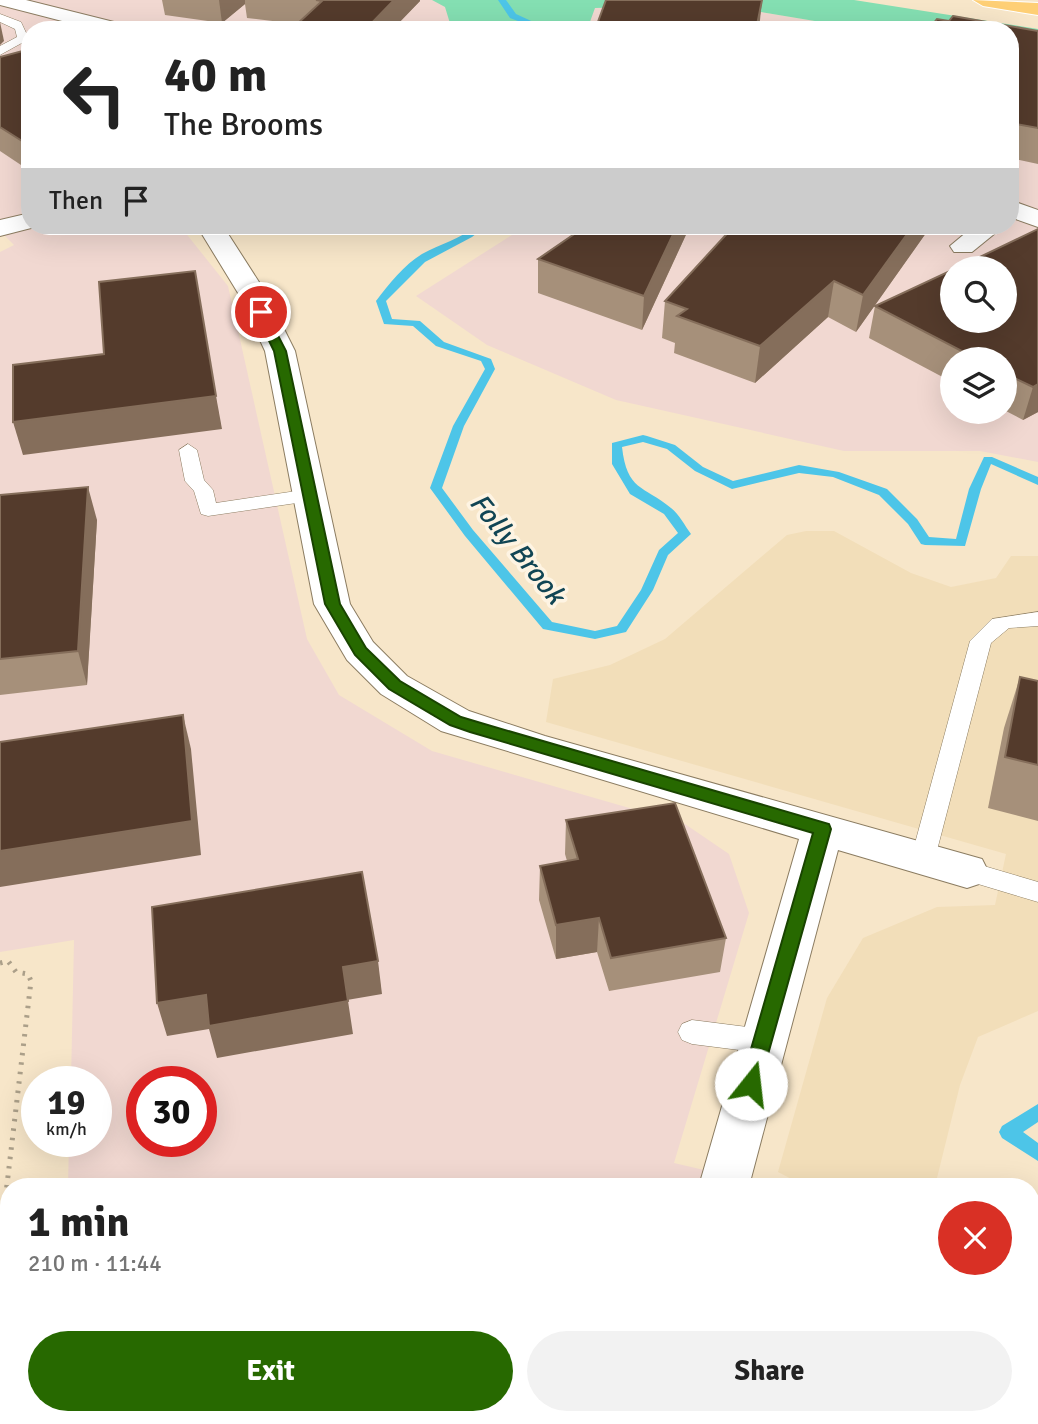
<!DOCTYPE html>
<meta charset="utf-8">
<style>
body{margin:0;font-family:Signika,sans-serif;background:#f2f2f2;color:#222;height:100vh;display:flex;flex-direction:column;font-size:26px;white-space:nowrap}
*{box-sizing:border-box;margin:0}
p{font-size:23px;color:#767676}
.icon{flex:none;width:38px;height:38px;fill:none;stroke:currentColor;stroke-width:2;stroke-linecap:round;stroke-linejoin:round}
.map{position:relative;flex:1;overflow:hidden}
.side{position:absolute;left:0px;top:1178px;width:1040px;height:247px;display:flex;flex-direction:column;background:#fff;border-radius:28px 28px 0 0;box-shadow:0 7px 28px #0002}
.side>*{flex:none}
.hud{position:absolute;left:21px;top:21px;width:998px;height:214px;border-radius:28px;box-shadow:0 7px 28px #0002;background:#fff;color:#222;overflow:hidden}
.buttons{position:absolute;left:940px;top:256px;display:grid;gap:14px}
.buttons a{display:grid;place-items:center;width:77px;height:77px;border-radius:50%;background:#fff;box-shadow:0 7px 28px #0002;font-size:35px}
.speed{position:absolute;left:21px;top:1066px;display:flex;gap:14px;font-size:35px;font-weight:700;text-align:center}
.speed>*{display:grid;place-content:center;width:91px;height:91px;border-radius:50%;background:#fff;box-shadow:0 7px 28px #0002;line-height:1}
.speed small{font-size:18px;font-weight:400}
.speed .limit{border:10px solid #d22;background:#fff;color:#111}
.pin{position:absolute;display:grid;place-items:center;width:60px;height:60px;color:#fff;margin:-30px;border:4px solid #fff;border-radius:50%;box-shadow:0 2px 7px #0007}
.me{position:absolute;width:77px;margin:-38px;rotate:16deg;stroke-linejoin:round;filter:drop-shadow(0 0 5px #0008)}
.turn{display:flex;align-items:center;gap:24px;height:147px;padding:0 28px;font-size:32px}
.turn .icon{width:91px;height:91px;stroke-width:2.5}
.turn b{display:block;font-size:49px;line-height:60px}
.then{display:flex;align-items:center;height:66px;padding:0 28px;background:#0003;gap:14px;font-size:26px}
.round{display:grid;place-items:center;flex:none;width:74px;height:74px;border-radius:37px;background:#f2f2f2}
.summary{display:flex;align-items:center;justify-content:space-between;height:119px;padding:0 28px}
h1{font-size:42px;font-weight:700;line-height:52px}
.action{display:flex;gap:14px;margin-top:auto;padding:14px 28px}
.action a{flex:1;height:80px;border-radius:42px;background:#276900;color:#fff;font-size:28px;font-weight:700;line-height:80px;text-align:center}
.action a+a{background:#f2f2f2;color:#222}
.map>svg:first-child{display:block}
.industrial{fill:#f1d8d1;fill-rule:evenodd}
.built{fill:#f2deb9}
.green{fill:#84dfb2}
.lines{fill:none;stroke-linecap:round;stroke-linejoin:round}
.stream{fill:#4dc5e8;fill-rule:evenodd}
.lane-casing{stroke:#8b7c61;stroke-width:1}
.street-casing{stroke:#8b7c61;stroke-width:2}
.highway-casing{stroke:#fff;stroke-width:2}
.path{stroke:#ab9f89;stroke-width:5;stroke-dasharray:2.5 7;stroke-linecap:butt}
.lane{fill:#fff;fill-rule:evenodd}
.street{fill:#fff;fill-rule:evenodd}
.highway{fill:#fecf75;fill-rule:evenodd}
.wall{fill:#a6907a}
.shaded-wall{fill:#856e5b}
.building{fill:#543b2c;stroke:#856e5b;stroke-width:2}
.route{fill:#276900;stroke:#194400;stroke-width:2}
.labels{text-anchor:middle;stroke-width:7;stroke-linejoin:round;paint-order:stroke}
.water-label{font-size:28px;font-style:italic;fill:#114554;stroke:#fef4e3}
</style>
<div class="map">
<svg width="1038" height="1424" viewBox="0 0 1038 1424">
<rect width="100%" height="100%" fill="#f7e6c9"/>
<g class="industrial">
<path d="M 0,0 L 688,0 L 869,30 L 30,30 L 30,226 L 180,226 L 228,286 L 307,639 L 339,695 L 432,751 L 685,824 L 729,854 L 749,913 L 674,1163 L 773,1186 L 68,1186 L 69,1141 L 96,1141 L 96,1082 L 71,1081 L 74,940 L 0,952 L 0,252 L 14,245 L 0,231 ZM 142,1082 L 201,1082 L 201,1141 L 142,1141 Z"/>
<path d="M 1010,53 L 1038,58 L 1038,462 L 980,451 L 844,451 L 616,400 L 487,345 L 416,296 L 526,226 L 1010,226 ZM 952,268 L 1004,268 L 1004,320 L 952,320 ZM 952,359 L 1004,359 L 1004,411 L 952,411 Z"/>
<rect x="61" y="1416" width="707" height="8"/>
</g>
<path class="built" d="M 806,531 L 834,531 L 911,573 L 951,587 L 996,578 L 1011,556 L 1038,556 L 1038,1011 L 978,1037 L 960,1085 L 935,1186 L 805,1186 L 778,1172 L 827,998 L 863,938 L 937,907 L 995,905 L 1006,854 L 546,722 L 553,679 L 610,665 L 665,639 L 787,535 Z"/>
<g class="green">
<path d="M 432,0 L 643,0 L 632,7 L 595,8 L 587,30 L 452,30 L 445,7 Z"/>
<path d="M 688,0 L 854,0 L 1038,29 L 1038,58 L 1010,30 L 869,30 Z"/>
</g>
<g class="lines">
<g class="stream">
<path d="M 498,0 L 506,0 L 516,14 L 540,25 L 536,30 L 528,30 L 531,26 L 510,18 Z"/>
<path d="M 476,226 L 486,226 L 472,237 L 425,262 L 386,301 L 392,319 L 420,321 L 444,342 L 491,359 L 495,369 L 464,426 L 442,488 L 473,530 L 552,622 L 595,631 L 617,626 L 641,590 L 659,550 L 678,533 L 664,514 L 630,494 L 612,464 L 612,443 L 643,435 L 647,436 L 675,445 L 703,467 L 733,481 L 799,465 L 839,472 L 887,489 L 917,519 L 929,537 L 956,539 L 969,489 L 984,457 L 992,457 L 1038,477 L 1038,485 L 991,464 L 981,489 L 965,546 L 925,545 L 921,544 L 908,524 L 879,495 L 833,477 L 799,473 L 732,489 L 695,471 L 667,449 L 643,442 L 622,447 C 627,491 643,485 671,508 C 679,514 685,526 691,534 L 668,555 L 653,590 L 626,632 L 595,639 L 543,629 L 465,536 L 430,488 L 453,426 L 485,369 L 481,361 L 436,346 L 413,326 L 384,324 L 376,301 C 389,284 404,265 422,254 C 440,244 460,239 476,226 Z"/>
<path d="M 1038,1104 L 1038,1122 L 1023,1132 L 1038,1143 L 1038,1161 L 1002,1138 L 999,1132 L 1002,1126 Z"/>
<rect x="1031" y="1285" width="7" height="20"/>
<path d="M 1031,1401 L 1038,1404 L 1038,1424 L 1029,1424 L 1023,1416 L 1031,1416 Z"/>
</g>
<g class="lane-casing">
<g id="lane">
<path d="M 0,14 L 21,22 L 29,39 L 0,55 L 0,46 L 17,37 L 15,29 L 0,22 Z"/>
<path d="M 188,444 L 197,450 L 204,480 L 213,490 L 216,503 L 310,489 L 320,495 L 310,501 L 208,516 L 201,514 L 194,491 L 185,481 L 179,450 Z"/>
<path d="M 1038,612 L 1038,626 L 1009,628 L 991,643 L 935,858 L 932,865 L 923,868 L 914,865 L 911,858 L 970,641 L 992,619 Z"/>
<path d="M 967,861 L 1038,882 L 1038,902 L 958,878 L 954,871 L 958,864 Z"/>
<path d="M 692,1020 L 763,1029 L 773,1032 L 777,1041 L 773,1050 L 763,1053 L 692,1044 L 682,1040 L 678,1032 L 682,1024 Z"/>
</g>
</g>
<g class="street-casing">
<g id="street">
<path d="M 0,0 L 26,0 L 130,26 L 133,30 L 97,30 L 0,5 Z"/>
<path d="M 1010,200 L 1038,210 L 1038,227 L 1010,217 Z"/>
<path d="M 30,213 L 30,226 L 39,226 L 0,236 L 0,220 Z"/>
<path d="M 197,226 L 223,226 L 266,293 L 295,351 L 350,604 L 373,642 L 407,676 L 469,711 L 545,736 L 982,859 L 988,871 L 982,883 L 967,888 L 838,850 L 749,1186 L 699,1186 L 799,839 L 441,731 L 381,694 L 347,660 L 314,604 L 265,351 L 238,293 Z"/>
<path d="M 974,226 L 1004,226 L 972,252 L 954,252 L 950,246 Z"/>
<path d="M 674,1416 L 730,1416 L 731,1424 L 673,1424 Z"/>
</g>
</g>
<g class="highway-casing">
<path id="highway" d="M 973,0 L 1038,3 L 1038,15 L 983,6 Z"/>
</g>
<path class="path" d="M 0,963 L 8,961 L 16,972 L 28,974 L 31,981 L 0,1244"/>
<use href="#lane" class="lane"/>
<use href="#street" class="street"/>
<use href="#highway" class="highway"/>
</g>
<g class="wall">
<path d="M 162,0 L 420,0 L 420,1 L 392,30 L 297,30 L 297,24 L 247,18 L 245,4 L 222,23 L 165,15 Z"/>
<path d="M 949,21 L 1038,31 L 1038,164 L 1010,158 L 1010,30 Z"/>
<path d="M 30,49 L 30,171 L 0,151 L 0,57 Z"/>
<path d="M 586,226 L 690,226 L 642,330 L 538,293 L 538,259 Z"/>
<path d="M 931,226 L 856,332 L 828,317 L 755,383 L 674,353 L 675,343 L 662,338 L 665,301 Z"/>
<path d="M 1038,229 L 1038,412 L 1023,420 L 1004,410 L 1004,359 L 952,359 L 952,382 L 869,338 L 875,306 Z"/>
<path d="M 0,495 L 97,520 L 87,685 L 0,695 Z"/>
<path d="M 1020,677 L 1038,681 L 1038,821 L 988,808 L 1004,728 Z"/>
<path d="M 566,820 L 726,938 L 720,972 L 609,991 L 597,952 L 556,959 L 539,900 L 540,866 L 567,861 L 565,854 Z"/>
</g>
<g class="shaded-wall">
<path d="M 219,0 L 245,0 L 245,4 L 222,23 Z"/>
<path d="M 394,0 L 420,0 L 420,1 L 392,30 L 365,30 Z"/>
<path d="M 762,0 L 759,30 L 756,30 Z"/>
<path d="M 0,22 L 4,41 L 0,45 Z"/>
<path d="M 677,226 L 690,226 L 642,330 L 644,296 Z"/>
<path d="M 913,226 L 931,226 L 856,332 L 863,295 Z"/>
<path d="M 834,281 L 828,317 L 755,383 L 760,346 Z"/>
<path d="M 1038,384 L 1038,412 L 1023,420 L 1033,387 Z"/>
<path d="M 216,396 L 222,429 L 23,455 L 13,422 Z"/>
<path d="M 88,487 L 97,520 L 87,685 L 78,651 Z"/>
<path d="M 183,715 L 191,749 L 201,855 L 0,887 L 0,851 Z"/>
<path d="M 599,918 L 597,952 L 556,959 L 556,925 Z"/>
<path d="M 378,961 L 382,994 L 347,1000 L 343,967 Z"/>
<path d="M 206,995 L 348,1001 L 353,1034 L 217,1058 L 209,1029 L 167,1036 L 157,1003 Z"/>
<path d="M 252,1416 L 304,1416 L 305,1424 L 247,1424 L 247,1417 Z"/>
</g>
<g class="building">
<path d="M 316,0 L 394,0 L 365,30 L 340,30 L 296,25 L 322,1 Z"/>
<path d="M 606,0 L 762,0 L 756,30 L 595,30 Z"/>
<path d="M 953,16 L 1038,31 L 1038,128 L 1010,123 L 1010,30 L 928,30 L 937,19 L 949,21 Z"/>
<path d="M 30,49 L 30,146 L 0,127 L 0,57 Z"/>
<path d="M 586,226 L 677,226 L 644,296 L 538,259 Z"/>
<path d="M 734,226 L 913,226 L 863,295 L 834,281 L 760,346 L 677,316 L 687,309 L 665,301 Z"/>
<path d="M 1038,229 L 1038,384 L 1033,387 L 1004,373 L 1004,359 L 977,359 L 875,306 L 952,270 L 952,320 L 1004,320 L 1004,268 L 957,268 Z"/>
<path d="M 195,271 L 216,396 L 13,422 L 13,365 L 104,354 L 99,282 Z"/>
<path d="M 88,487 L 78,651 L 0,659 L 0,495 Z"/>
<path d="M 1020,677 L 1038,681 L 1038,765 L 1005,757 Z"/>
<path d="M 183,715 L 192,821 L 0,851 L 0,742 Z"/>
<path d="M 675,803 L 726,938 L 611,958 L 599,918 L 556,925 L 540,866 L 578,859 L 566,820 Z"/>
<path d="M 362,872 L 378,961 L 343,967 L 348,1001 L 209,1026 L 206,995 L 157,1003 L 152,907 Z"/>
<path d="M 67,1416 L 252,1416 L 247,1417 L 247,1424 L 67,1424 Z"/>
</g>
<path class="route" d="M 257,310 L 265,310 L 286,351 L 340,604 L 366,648 L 400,681 L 461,717 L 481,723 L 829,824 L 831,829 L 758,1090 L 751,1092 L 744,1090 L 741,1084 L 813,833 L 470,732 L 450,725 L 389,689 L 355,655 L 325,604 L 274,351 L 255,312 Z"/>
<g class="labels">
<g class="water-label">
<text transform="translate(518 548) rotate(51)" y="10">Folly Brook</text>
</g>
</g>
</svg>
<div class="buttons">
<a><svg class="icon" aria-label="search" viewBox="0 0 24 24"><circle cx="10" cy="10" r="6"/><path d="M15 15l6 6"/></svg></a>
<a><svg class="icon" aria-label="layers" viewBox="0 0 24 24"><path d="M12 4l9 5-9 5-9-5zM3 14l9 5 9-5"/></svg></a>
</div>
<div class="speed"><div>19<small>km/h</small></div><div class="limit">30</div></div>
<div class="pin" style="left:261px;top:312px;background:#d93025"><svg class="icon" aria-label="arrive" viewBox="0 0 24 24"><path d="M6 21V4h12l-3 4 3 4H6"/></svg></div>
<svg class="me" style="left:751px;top:1084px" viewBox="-20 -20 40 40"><circle r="19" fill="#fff"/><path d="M0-13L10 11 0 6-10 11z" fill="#276900"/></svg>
<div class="hud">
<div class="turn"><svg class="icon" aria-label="left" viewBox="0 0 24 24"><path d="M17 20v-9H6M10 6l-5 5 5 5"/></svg><div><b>40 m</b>The Brooms</div></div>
<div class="then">Then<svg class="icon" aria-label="arrive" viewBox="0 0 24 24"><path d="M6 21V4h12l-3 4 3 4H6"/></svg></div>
</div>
<section class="side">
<div class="summary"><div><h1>1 min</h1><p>210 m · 11:44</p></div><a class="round" style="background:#d93025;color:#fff"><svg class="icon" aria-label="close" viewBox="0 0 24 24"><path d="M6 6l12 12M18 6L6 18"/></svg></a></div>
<div class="action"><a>Exit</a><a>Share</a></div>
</section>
</div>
